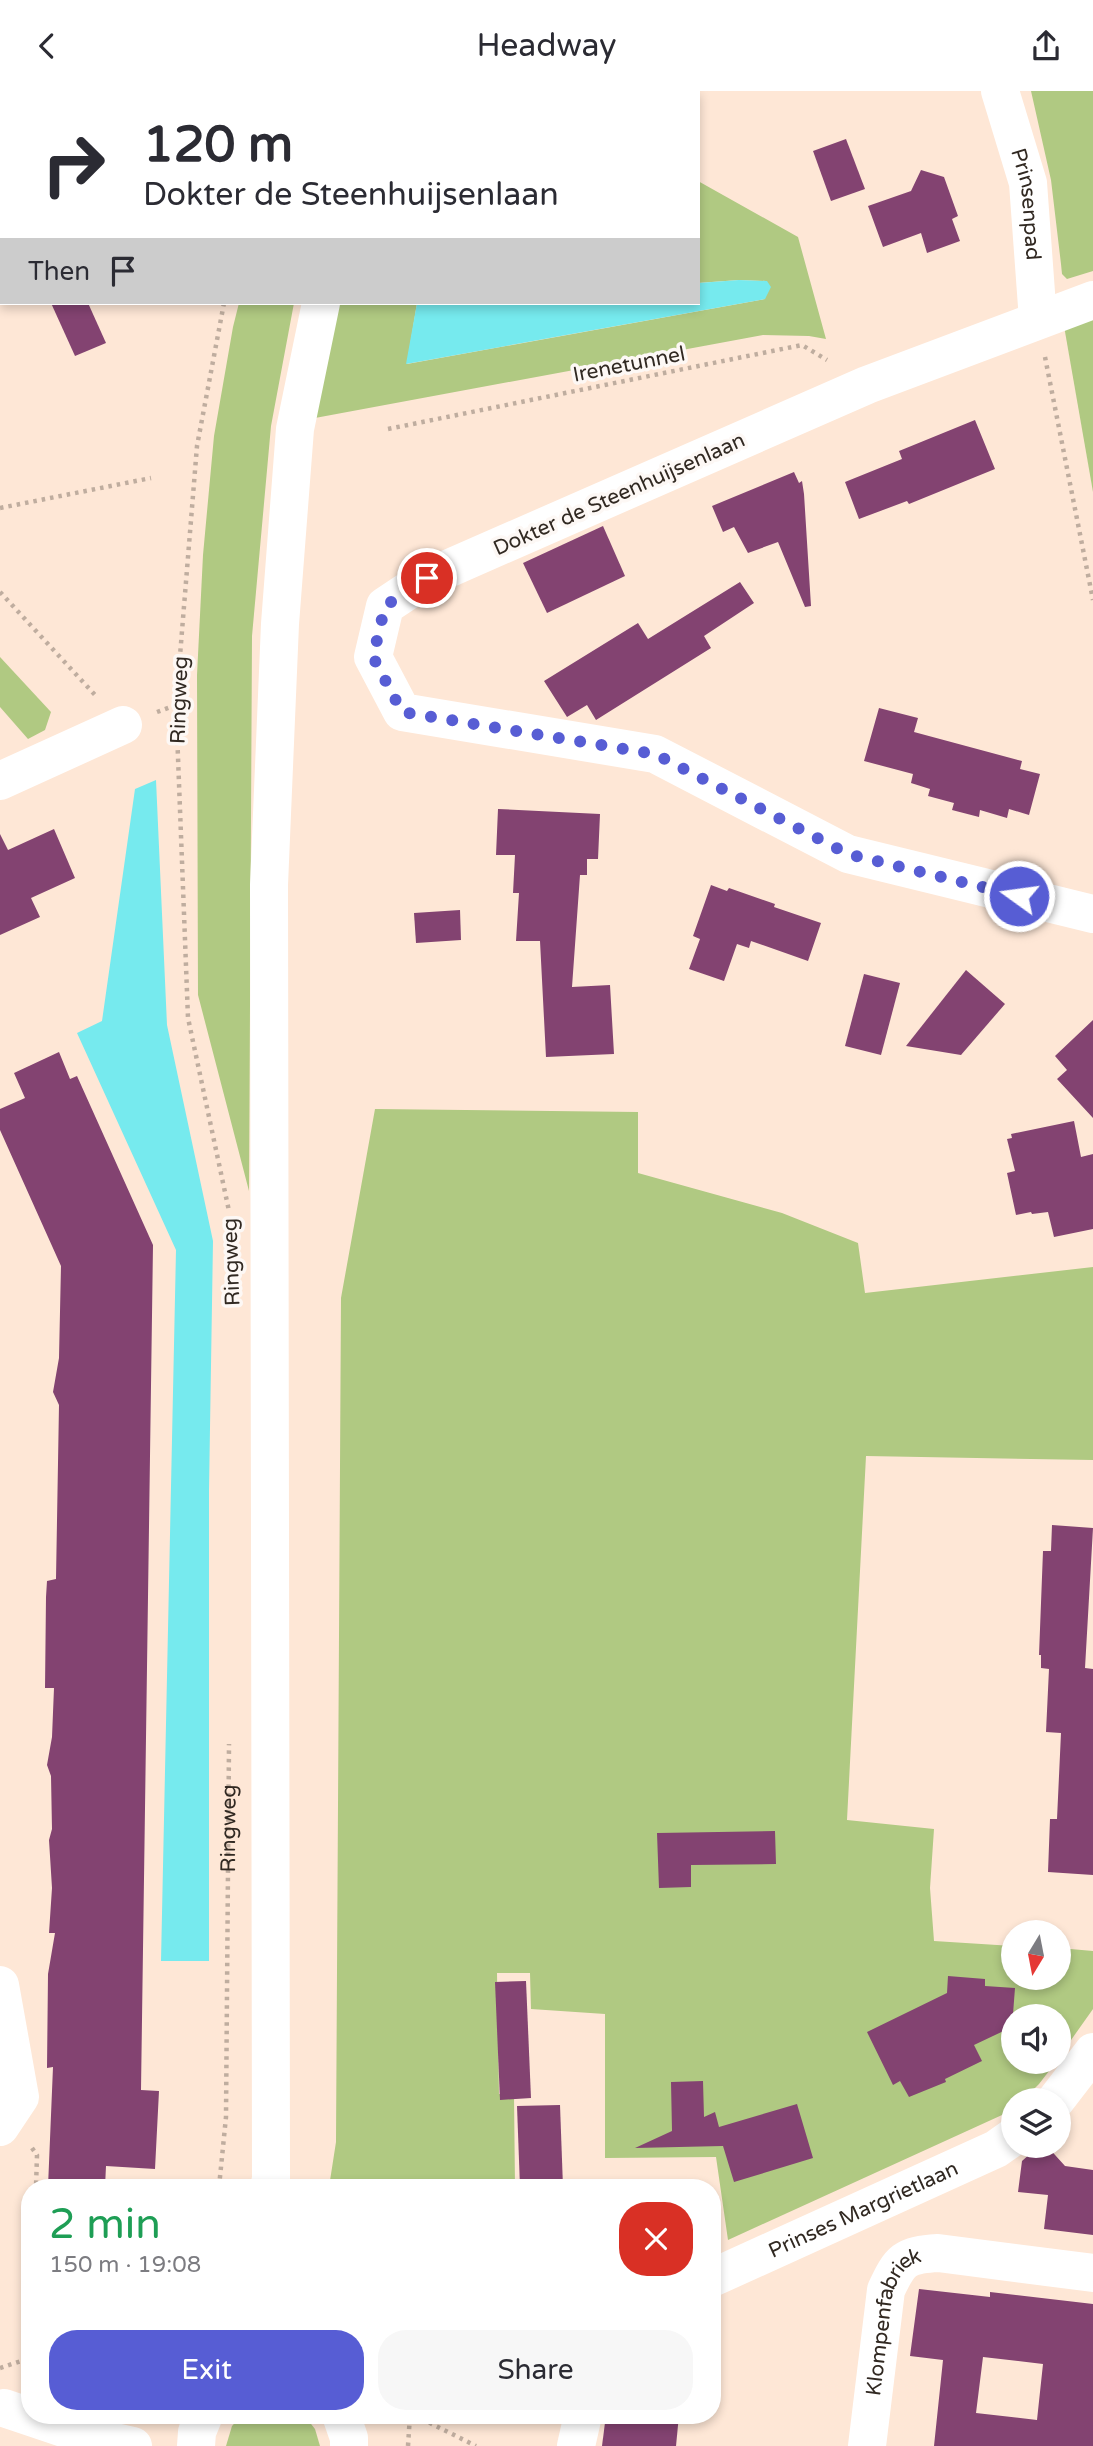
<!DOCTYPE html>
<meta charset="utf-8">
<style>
body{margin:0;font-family:"Varela Round",sans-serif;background:#f7f7f7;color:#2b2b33;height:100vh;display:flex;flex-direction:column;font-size:26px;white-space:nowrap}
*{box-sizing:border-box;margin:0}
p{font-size:23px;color:#7c7c81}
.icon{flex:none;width:38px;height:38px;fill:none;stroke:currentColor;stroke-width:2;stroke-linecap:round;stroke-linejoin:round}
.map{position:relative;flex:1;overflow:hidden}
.panel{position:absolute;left:21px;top:2088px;width:700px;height:245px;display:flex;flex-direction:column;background:#fff;border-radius:28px;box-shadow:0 4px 10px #0003}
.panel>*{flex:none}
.banner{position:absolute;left:0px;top:0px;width:700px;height:214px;box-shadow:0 4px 10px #0003;background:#fff;color:#2b2b33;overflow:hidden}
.needle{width:46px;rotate:190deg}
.fabs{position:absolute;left:1001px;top:1829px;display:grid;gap:14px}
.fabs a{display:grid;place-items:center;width:70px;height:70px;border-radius:50%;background:#fff;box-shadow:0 4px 10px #0003;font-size:35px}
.pin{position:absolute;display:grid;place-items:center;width:60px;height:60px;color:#fff;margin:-30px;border:4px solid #fff;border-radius:50%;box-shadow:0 2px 7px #0007}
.me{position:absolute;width:77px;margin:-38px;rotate:284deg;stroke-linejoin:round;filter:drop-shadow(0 0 5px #0008)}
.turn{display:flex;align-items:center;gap:24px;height:147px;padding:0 28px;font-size:32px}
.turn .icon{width:91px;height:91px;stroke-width:2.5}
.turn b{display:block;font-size:49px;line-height:60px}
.then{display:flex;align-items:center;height:66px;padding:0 28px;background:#0003;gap:14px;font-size:26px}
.round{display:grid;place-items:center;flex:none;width:74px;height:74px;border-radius:28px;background:#f7f7f7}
.headline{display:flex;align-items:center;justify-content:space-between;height:119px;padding:0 28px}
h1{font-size:42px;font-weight:600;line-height:52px;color:#1e9e55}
.button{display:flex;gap:14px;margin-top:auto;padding:14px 28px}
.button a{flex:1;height:80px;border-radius:28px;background:#575dd4;color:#fff;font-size:28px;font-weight:600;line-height:80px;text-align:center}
.button a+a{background:#f7f7f7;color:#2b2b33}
header{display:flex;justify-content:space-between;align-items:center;height:91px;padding:0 28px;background:#fff;font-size:32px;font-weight:600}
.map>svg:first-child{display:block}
.green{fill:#b0c982}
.water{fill:#76eaee}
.building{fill:#834371;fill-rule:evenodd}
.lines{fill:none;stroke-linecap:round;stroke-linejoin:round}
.path{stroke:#bfad9f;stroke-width:4.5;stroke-dasharray:3.5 5;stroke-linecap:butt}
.street{stroke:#fff;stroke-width:38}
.secondary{stroke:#fff;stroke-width:38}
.route{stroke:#575dd4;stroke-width:12;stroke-dasharray:0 21.6}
.labels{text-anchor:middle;stroke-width:7;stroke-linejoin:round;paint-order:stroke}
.street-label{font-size:21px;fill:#312922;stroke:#fdf8f5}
</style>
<header><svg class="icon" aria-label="back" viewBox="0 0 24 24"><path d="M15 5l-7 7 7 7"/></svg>Headway<svg class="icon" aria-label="share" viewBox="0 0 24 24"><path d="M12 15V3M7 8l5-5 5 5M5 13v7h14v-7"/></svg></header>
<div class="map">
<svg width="1093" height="2355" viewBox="0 0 1093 2355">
<rect width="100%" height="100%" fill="#fee7d6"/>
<g class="green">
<path d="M 548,0 L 668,0 L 669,2 L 548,2 Z"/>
<path d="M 1031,0 L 1093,0 L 1093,180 L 1067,188 L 1062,183 L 1061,173 L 1051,89 Z"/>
<path d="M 698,90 L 798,146 L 826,248 L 809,245 L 763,244 L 315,327 L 335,212 L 417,212 L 407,273 L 765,208 L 766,190 L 739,189 L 698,192 Z"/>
<path d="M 239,212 L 294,212 L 271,335 L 252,545 L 249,1100 L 198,904 L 197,584 L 203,464 L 214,345 L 233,236 Z"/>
<path d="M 1093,226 L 1093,401 L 1064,235 Z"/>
<path d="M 0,566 L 51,621 L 45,639 L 28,648 L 0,616 Z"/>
<path d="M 375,1018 L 638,1021 L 638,1082 L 782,1122 L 858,1152 L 865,1202 L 1093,1176 L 1093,1369 L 866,1365 L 847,1729 L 934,1738 L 930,1797 L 934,1850 L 1013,1855 L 1013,1886 L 1059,1886 L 1059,1857 L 1093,1860 L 1093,1918 L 1059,1966 L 1059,1925 L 1013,1925 L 1013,1970 L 1056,1971 L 1039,1993 L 1023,2009 L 1013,2009 L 1013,2019 L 728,2149 L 716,2066 L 605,2067 L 605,1923 L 531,1918 L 530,1882 L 497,1882 L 499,2003 L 514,2004 L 515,2096 L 329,2096 L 336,2051 L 341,1207 Z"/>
<path d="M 242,2324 L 304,2324 L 315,2338 L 320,2355 L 226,2355 L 232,2335 Z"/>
</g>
<g class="water">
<path d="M 739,189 L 767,190 L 771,196 L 765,208 L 406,273 L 417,212 L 698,212 L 698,192 Z"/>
<path d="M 156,689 L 167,934 L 213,1150 L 209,1399 L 209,1870 L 161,1870 L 176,1159 L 77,942 L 102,930 L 135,698 Z"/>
</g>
<g class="building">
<path d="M 846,48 L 865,98 L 831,110 L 813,60 Z"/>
<path d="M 921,79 L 944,86 L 958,125 L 952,128 L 960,150 L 927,162 L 921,142 L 883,156 L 868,115 L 911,100 Z"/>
<path d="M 51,212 L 88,212 L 106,252 L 75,265 Z"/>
<path d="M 975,329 L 995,378 L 909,413 L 907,410 L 859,428 L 845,391 L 902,368 L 899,360 Z"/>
<path d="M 794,381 L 799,392 L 802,390 L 804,403 L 811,515 L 805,516 L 778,451 L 748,462 L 734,436 L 723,441 L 712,415 Z"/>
<path d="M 603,435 L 625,485 L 547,522 L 523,472 Z"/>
<path d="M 740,491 L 754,512 L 704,545 L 711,557 L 596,629 L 587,614 L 567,626 L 544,590 L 638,532 L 648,548 Z"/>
<path d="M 879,617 L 918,627 L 914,641 L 1022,670 L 1020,678 L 1040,683 L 1029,724 L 1009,718 L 1007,727 L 980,719 L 979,726 L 952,719 L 954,712 L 928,705 L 930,698 L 911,692 L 913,683 L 864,670 Z"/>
<path d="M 498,718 L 600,723 L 598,768 L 587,768 L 587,784 L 580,784 L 572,896 L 610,894 L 614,963 L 546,966 L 540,850 L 516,850 L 519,802 L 513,802 L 515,764 L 496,764 Z"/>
<path d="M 54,738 L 75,787 L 31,807 L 40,826 L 0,844 L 0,743 L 8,759 Z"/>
<path d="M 711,794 L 727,800 L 729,797 L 775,813 L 774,816 L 821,832 L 808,870 L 751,850 L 749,857 L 737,853 L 724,890 L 689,878 L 700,848 L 693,845 Z"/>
<path d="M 460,819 L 461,849 L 416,852 L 414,822 Z"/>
<path d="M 966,879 L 1005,913 L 961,964 L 906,955 Z"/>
<path d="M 864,883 L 900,892 L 881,964 L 845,955 Z"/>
<path d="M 1093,929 L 1093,1027 L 1057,988 L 1067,979 L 1055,965 Z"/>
<path d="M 59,961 L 70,988 L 77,985 L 153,1154 L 141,1999 L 159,2000 L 155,2078 L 106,2075 L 105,2096 L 48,2096 L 53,1976 L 47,1977 L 48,1883 L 55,1842 L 49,1842 L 52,1797 L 49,1749 L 52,1738 L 51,1685 L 47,1674 L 52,1646 L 54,1597 L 45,1597 L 46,1506 L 47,1490 L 56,1488 L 59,1314 L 53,1301 L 59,1267 L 61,1175 L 0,1039 L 0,1018 L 25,1007 L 14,982 Z"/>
<path d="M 1074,1030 L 1081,1066 L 1093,1063 L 1093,1138 L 1054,1146 L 1048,1121 L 1032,1123 L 1031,1121 L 1016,1124 L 1007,1082 L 1015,1080 L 1007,1048 L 1012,1047 L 1011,1043 Z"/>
<path d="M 1052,1434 L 1093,1437 L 1085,1577 L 1093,1578 L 1093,1784 L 1048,1781 L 1050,1728 L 1057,1728 L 1061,1642 L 1046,1641 L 1049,1578 L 1041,1577 L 1041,1564 L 1039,1564 L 1043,1460 L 1051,1460 Z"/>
<path d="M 775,1740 L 776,1773 L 691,1774 L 691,1796 L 659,1797 L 657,1742 Z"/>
<path d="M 948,1885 L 985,1888 L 985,1895 L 1015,1897 L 1012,1936 L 974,1954 L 982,1970 L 945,1988 L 946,1991 L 909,2006 L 900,1990 L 893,1994 L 867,1941 L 947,1902 Z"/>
<path d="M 526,1890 L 531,2007 L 500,2009 L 495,1891 Z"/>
<path d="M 703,1990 L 704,2026 L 715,2021 L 719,2036 L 797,2013 L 813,2067 L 734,2091 L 723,2055 L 635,2057 L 672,2040 L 671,1991 Z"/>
<path d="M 560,2014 L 563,2096 L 520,2096 L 517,2015 Z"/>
<path d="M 1040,2054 L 1046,2054 L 1065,2075 L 1093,2079 L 1093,2144 L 1044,2138 L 1048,2104 L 1018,2101 L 1022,2070 Z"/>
<path d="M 919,2198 L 990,2206 L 990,2201 L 1093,2213 L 1093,2355 L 934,2355 L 943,2269 L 910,2265 ZM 983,2266 L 1043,2273 L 1037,2329 L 976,2322 Z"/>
<path d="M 606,2324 L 679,2324 L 676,2355 L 602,2355 Z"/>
</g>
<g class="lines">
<g class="path">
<path d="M 300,2 L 300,0"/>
<path d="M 224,212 L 197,355 L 176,614 L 188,927 L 229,1120"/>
<path d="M 1045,266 L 1093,509"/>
<path d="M 388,338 L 802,254 L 827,269"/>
<path d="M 0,417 L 151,387"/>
<path d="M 0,501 L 96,605"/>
<path d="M 157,621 L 176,614"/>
<path d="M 32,2057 L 37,2064 L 36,2096"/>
<path id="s1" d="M 219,2096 L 226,2026 L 229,1653"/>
<path d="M 29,2255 L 30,2244"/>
<path d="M 0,2277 L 30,2267"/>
<path d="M 414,2324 L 476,2355"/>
<path d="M 408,2355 L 410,2324"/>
</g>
<g class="street">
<path id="s2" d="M 1000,0 L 1028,92 L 1038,229"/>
<path d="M 1093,209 L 867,294 L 427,487 L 385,515 L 373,566 L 402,621 L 655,663 L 848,763 L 1093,823"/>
<path d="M 0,690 L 123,634"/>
<path d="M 0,1894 L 20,2006 L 0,2036"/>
<path d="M 1056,2009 L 1093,1961"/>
<path id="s3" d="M 712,2187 L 996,2058 L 1013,2046"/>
<path d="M 576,2355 L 583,2324"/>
<path id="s4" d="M 867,2355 L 886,2199 C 900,2169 904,2164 938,2162 L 1093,2182"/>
</g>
<g class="secondary">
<path d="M 371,2 L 371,0"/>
<path d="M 269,2096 L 271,2088 L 269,794 L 280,533 L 295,338 L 321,212"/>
<path d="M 4,2317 L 84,2344 L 133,2355"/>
<path d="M 341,2324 L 349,2347 L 349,2355"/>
<path d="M 196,2355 L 197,2341 L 204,2324"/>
</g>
</g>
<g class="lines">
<path class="route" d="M 427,487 L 385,515 L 373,566 L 402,621 L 655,663 L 848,763 L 1019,805"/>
</g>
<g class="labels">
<g class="street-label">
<text dy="7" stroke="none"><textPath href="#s2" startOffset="117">Prinsenpad</textPath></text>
<text transform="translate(629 273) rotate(-11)" y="7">Irenetunnel</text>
<text transform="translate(619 403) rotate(-24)" y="7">Dokter de Steenhuijsenlaan</text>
<text transform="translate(179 609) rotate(-88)" y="7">Ringweg</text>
<text transform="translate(231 1171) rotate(-92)" y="7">Ringweg</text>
<text dy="7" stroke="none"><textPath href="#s1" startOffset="359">Ringweg</textPath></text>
<text dy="7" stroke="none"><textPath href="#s3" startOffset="166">Prinses Margrietlaan</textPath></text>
<text dy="7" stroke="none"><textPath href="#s4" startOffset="130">Klompenfabriek</textPath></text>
</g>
</g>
</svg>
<div class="fabs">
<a><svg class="needle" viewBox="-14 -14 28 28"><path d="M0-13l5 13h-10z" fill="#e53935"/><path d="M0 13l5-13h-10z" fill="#7c7c81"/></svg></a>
<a><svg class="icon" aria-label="sound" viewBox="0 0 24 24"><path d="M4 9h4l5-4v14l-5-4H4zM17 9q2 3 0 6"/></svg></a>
<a><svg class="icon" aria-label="layers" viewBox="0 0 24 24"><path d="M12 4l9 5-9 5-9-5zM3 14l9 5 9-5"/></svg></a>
</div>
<div class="pin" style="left:427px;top:487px;background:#d93025"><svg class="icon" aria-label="arrive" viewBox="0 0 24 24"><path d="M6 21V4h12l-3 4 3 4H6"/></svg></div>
<svg class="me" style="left:1019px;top:805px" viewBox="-20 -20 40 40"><circle r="17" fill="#575dd4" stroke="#fff" stroke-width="3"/><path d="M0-11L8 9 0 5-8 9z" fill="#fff"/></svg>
<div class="banner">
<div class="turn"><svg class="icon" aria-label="right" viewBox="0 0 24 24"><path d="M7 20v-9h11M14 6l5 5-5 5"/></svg><div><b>120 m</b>Dokter de Steenhuijsenlaan</div></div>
<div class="then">Then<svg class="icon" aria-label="arrive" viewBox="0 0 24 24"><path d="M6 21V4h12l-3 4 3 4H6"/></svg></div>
</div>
<section class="panel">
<div class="headline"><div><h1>2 min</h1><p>150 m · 19:08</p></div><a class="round" style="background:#d93025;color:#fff"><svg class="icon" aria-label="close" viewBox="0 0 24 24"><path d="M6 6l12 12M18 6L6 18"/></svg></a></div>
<div class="button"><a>Exit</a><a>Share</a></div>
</section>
</div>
